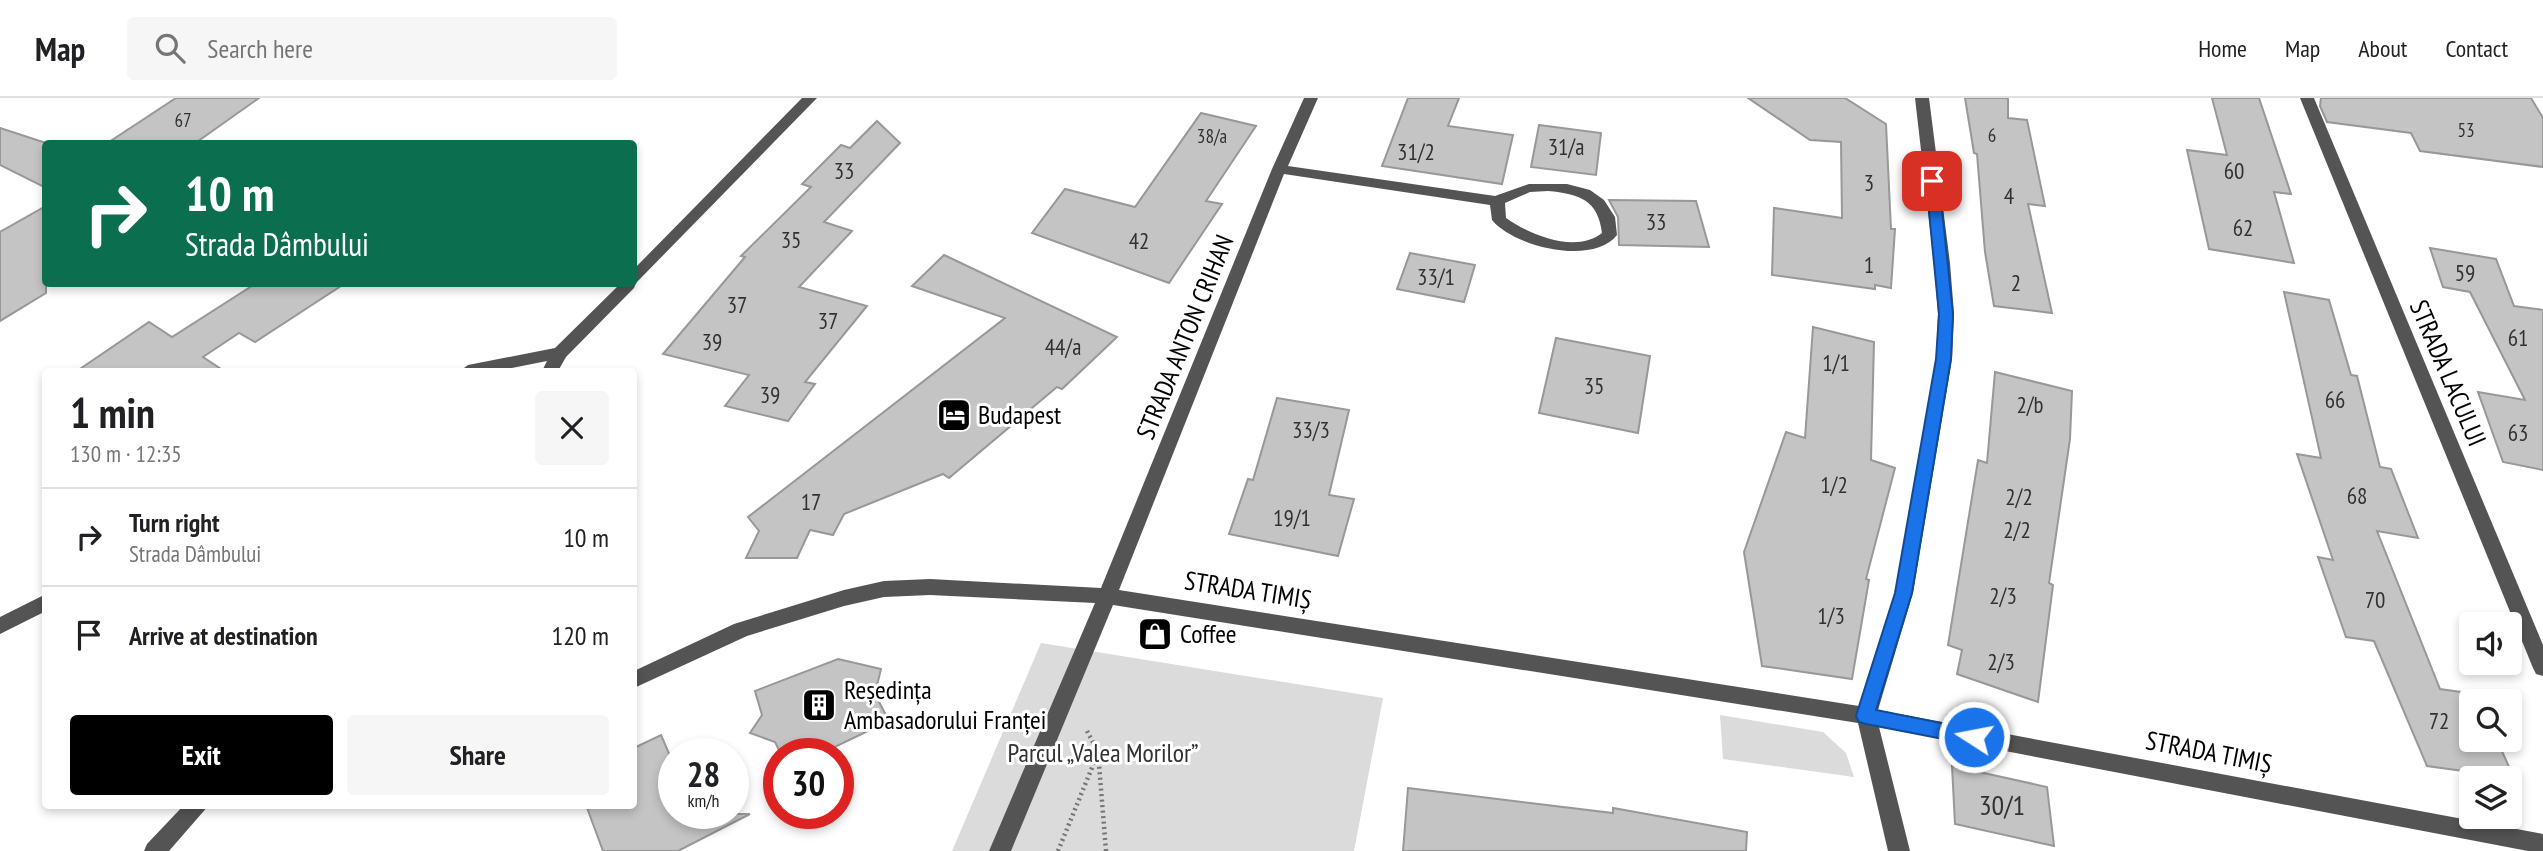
<!DOCTYPE html>
<meta charset="utf-8">
<style>
body{margin:0;font-family:"PT Sans Narrow",sans-serif;background:#f6f6f6;color:#202124;height:100vh;display:flex;flex-direction:column;font-size:26px;white-space:nowrap}
*{box-sizing:border-box;margin:0}
p{font-size:23px;color:#757577}
.icon{flex:none;width:38px;height:38px;fill:none;stroke:currentColor;stroke-width:2;stroke-linecap:round;stroke-linejoin:round}
.map{position:relative;flex:1;overflow:hidden}
.panel{position:absolute;left:42px;top:270px;width:595px;height:441px;display:flex;flex-direction:column;background:#fff;border-radius:7px;box-shadow:0 4px 10px #0003}
.panel>*{flex:none}
.top-card{position:absolute;left:42px;top:42px;width:595px;height:147px;border-radius:7px;box-shadow:0 4px 10px #0003;background:#0b6e4f;color:#fff;overflow:hidden}
.fabs{position:absolute;left:2459px;top:514px;display:grid;gap:14px}
.fabs a{display:grid;place-items:center;width:63px;height:63px;border-radius:7px;background:#fff;box-shadow:0 4px 10px #0003;font-size:35px}
.speed{position:absolute;left:658px;top:640px;display:flex;gap:14px;font-size:35px;font-weight:700;text-align:center}
.speed>*{display:grid;place-content:center;width:91px;height:91px;border-radius:50%;background:#fff;box-shadow:0 4px 10px #0003;line-height:1}
.speed small{font-size:18px;font-weight:400}
.speed .limit{border:10px solid #d22;background:#fff;color:#111}
.pin{position:absolute;display:grid;place-items:center;width:60px;height:60px;color:#fff;margin:-30px;border-radius:14px;box-shadow:0 4px 10px #0006}
.me{position:absolute;width:77px;margin:-38px;rotate:281deg;stroke-linejoin:round;filter:drop-shadow(0 0 5px #0008)}
.turn{display:flex;align-items:center;gap:24px;height:147px;padding:0 28px;font-size:32px}
.turn .icon{width:91px;height:91px;stroke-width:2.5}
.turn b{display:block;font-size:49px;line-height:60px}
.round{display:grid;place-items:center;flex:none;width:74px;height:74px;border-radius:7px;background:#f6f6f6}
.head{display:flex;align-items:center;justify-content:space-between;height:119px;padding:0 28px}
h1{font-size:42px;font-weight:800;line-height:52px}
.cta{display:flex;gap:14px;margin-top:auto;padding:14px 28px}
.cta a{flex:1;height:80px;border-radius:7px;background:#000;color:#fff;font-size:28px;font-weight:800;line-height:80px;text-align:center}
.cta a+a{background:#f6f6f6;color:#202124}
ul{padding:0;list-style:none}
li{display:flex;align-items:center;gap:21px;height:98px;padding:0 28px;border-top:2px solid #e0e0e0}
li div{flex:1}
li b{display:block;font-size:26px}
li em{font-style:normal}
header{display:flex;align-items:center;gap:42px;box-sizing:border-box;height:98px;padding:0 35px;background:#fff;border-bottom:2px solid #e0e0e0}
header strong{font-size:33px}
nav{display:flex;gap:38px;margin-inline-start:auto;font-size:24px}
.search{width:490px;height:63px;background:#f6f6f6;display:flex;align-items:center;gap:18px;box-sizing:border-box;padding:0 24px;border-radius:7px;color:#757577;font-size:26px}
.map>svg:first-child{display:block}
.green{fill:#dbdbdb}
.building{fill:#c4c4c4;stroke:#989898;stroke-width:2}
.lines{fill:none;stroke-linecap:round;stroke-linejoin:round}
.path{stroke:#767676;stroke-width:4.5;stroke-dasharray:2 3.5;stroke-linecap:butt}
.minor{fill:#545454;fill-rule:evenodd}
.route{fill:#1a73e8;stroke:#114b97;stroke-width:2}
.labels{text-anchor:middle;stroke-width:6;stroke-linejoin:round;paint-order:stroke}
.far-number-label{font-size:19px;fill:#313131}
.number-label{font-size:23px;fill:#313131}
.street-label{font-size:26px;fill:#000;stroke:#fff}
.poi-label{font-size:26px;fill:#000;stroke:#fff;text-anchor:start}
.park-label{font-size:26px;fill:#323232;stroke:#fff}
.near-number-label{font-size:28px;fill:#313131}
</style>
<header>
<strong>Map</strong>
<div class="search"><svg class="icon" aria-label="search" viewBox="0 0 24 24"><circle cx="10" cy="10" r="6"/><path d="M15 15l6 6"/></svg>Search here</div>
<nav><a>Home</a><a>Map</a><a>About</a><a>Contact</a></nav>
</header>
<div class="map">
<svg width="2543" height="753" viewBox="0 0 2543 753">
<rect width="100%" height="100%" fill="#fff"/>
<g class="green">
<path d="M 1041,545 L 1383,600 L 1354,753 L 952,753 Z"/>
<path d="M 1720,617 L 1823,634 L 1846,655 L 1854,679 L 1723,661 Z"/>
</g>
<g class="building">
<path d="M 176,0 L 259,0 L 194,46 L 106,46 Z"/>
<path d="M 1408,0 L 1459,0 L 1448,28 L 1513,37 L 1502,86 L 1382,68 Z"/>
<path d="M 1748,0 L 1845,0 L 1886,26 L 1891,131 L 1895,131 L 1891,190 L 1875,187 L 1875,191 L 1772,177 L 1774,110 L 1842,120 L 1841,44 L 1810,42 Z"/>
<path d="M 1965,0 L 2008,0 L 2008,20 L 2027,22 L 2045,108 L 2028,106 L 2052,215 L 1994,208 L 1985,154 L 1977,56 L 1974,55 Z"/>
<path d="M 2212,0 L 2259,0 L 2291,96 L 2274,94 L 2294,165 L 2209,151 L 2187,52 L 2227,57 Z"/>
<path d="M 2321,0 L 2531,0 L 2543,20 L 2543,69 L 2420,53 L 2411,35 L 2327,24 L 2320,8 Z"/>
<path d="M 1201,15 L 1256,28 L 1206,103 L 1222,106 L 1169,185 L 1032,135 L 1065,91 L 1135,109 Z"/>
<path d="M 877,23 L 900,45 L 824,124 L 852,133 L 799,189 L 867,208 L 805,284 L 815,286 L 788,323 L 725,308 L 749,277 L 663,256 L 745,159 L 741,158 L 811,89 L 802,86 L 841,47 L 850,50 Z"/>
<path d="M 1539,27 L 1601,35 L 1596,77 L 1531,69 Z"/>
<path d="M 0,30 L 46,45 L 46,90 L 0,67 Z"/>
<path d="M 1609,102 L 1696,103 L 1709,149 L 1619,147 L 1618,119 Z"/>
<path d="M 46,108 L 46,195 L 0,223 L 0,134 Z"/>
<path d="M 2430,150 L 2496,161 L 2514,208 L 2543,212 L 2543,372 L 2503,364 L 2478,294 L 2525,302 L 2470,194 L 2443,189 Z"/>
<path d="M 1410,155 L 1475,167 L 1464,204 L 1397,191 Z"/>
<path d="M 944,157 L 1117,239 L 1062,291 L 1057,289 L 949,380 L 943,376 L 844,416 L 833,437 L 810,432 L 797,460 L 746,460 L 759,433 L 748,419 L 1005,220 L 912,188 Z"/>
<path d="M 255,186 L 344,186 L 255,244 L 239,235 L 203,259 L 224,273 L 77,273 L 149,224 L 172,239 Z"/>
<path d="M 2284,194 L 2329,202 L 2351,277 L 2357,278 L 2380,369 L 2391,371 L 2418,440 L 2377,433 L 2440,591 L 2475,596 L 2479,604 L 2471,604 L 2471,642 L 2497,642 L 2514,680 L 2427,668 L 2374,543 L 2346,539 L 2318,459 L 2333,462 L 2297,356 L 2321,360 Z"/>
<path d="M 1813,229 L 1874,244 L 1871,362 L 1895,370 L 1866,481 L 1869,482 L 1852,581 L 1762,568 L 1744,454 L 1786,334 L 1805,340 Z"/>
<path d="M 1556,240 L 1650,258 L 1638,335 L 1539,315 Z"/>
<path d="M 1995,274 L 2072,293 L 2070,341 L 2049,485 L 2053,487 L 2038,604 L 1957,576 L 1962,552 L 1948,547 L 1978,362 L 1987,365 Z"/>
<path d="M 1277,300 L 1349,312 L 1329,397 L 1354,401 L 1338,458 L 1229,436 L 1248,381 L 1253,382 Z"/>
<path d="M 838,561 L 881,571 L 875,596 L 889,623 L 820,656 L 781,656 L 775,644 L 750,635 L 762,617 L 755,593 Z"/>
<path d="M 661,637 L 674,667 L 674,716 L 750,716 L 678,753 L 603,753 L 586,707 L 634,707 L 634,650 Z"/>
<path d="M 1952,668 L 2047,689 L 2054,748 L 1955,726 Z"/>
<path d="M 1408,690 L 1613,715 L 1613,710 L 1747,734 L 1746,753 L 1403,753 Z"/>
</g>
<g class="lines">
<g class="path">
<path d="M 1087,633 L 1098,654 L 1106,753"/>
<path d="M 1058,753 L 1098,655"/>
</g>
<g class="minor">
<path d="M 802,0 L 817,0 L 636,185 L 634,190 L 566,259 L 558,273 L 542,273 L 547,263 L 497,273 L 460,273 L 468,267 L 555,250 L 620,186 L 634,186 L 634,171 Z"/>
<path d="M 1304,0 L 1318,0 L 1288,68 L 1495,98 L 1529,86 L 1567,86 L 1590,92 L 1604,102 L 1615,119 L 1617,137 C 1593,168 1514,149 1492,122 L 1490,107 L 1284,76 L 1119,492 L 1859,608 L 1895,495 L 1936,261 L 1938,216 L 1934,165 L 1915,0 L 1929,0 L 1950,165 L 1954,216 L 1952,261 L 1913,495 L 1878,612 L 2543,736 L 2543,753 L 2528,753 L 1879,629 L 1910,753 L 1888,753 L 1858,625 L 1113,507 L 1011,753 L 989,753 L 1095,505 L 930,497 L 884,499 L 844,508 L 747,538 L 634,590 L 634,573 L 734,526 L 844,492 L 884,483 L 930,481 L 1101,490 L 1272,71 ZM 1548,93 C 1580,96 1598,102 1602,135 C 1576,156 1530,137 1506,120 L 1505,105 L 1530,94 Z"/>
<path d="M 2300,0 L 2314,0 L 2543,547 L 2543,578 L 2536,576 L 2533,570 Z"/>
<path d="M 46,496 L 46,513 L 0,536 L 0,519 Z"/>
<path d="M 184,707 L 209,707 L 169,753 L 144,753 L 147,746 Z"/>
</g>
</g>
<path class="route" d="M 1932,79 L 1939,83 L 1953,216 L 1951,261 L 1912,495 L 1876,612 L 1981,633 L 1983,639 L 1981,644 L 1974,647 L 1866,626 L 1859,624 L 1856,618 L 1895,495 L 1936,261 L 1939,216 L 1926,83 Z"/>
<defs>
<g id="hotel-square" transform="scale(1.75)"><rect x="-9" y="-9" width="18" height="18" rx="4" fill="#000" stroke="#fff"/><path d="M-6-4.5h1.5V1H6V5H4.5V3h-9V5H-6ZM-4 0a1.8 1.8 0 1 1 3.6 0ZM.5 0V-2.5h3Q6-2.5 6 0Z" fill="#fff"/></g>
<g id="shop-square" transform="scale(1.75)"><rect x="-9" y="-9" width="18" height="18" rx="4" fill="#000" stroke="#fff"/><path d="M-5-2.5h2.3a2.7 3.5 0 0 1 5.4 0H5L5.5 6h-11ZM-1.5-2.5h3a1.5 2.3 0 0 0-3 0Z" fill="#fff"/></g>
<g id="building-square" transform="scale(1.75)"><rect x="-9" y="-9" width="18" height="18" rx="4" fill="#000" stroke="#fff"/><path d="M-4-6H4V6H1V3H-1V6H-4ZM-2.5-4.3h1.7v1.8h-1.7ZM.8-4.3h1.7v1.8H.8ZM-2.5-1h1.7V.8h-1.7ZM.8-1h1.7V.8H.8Z" fill="#fff"/></g>
</defs>
<g fill-rule="evenodd">
<use href="#hotel-square" x="954" y="317"/>
<use href="#shop-square" x="1155" y="536"/>
<use href="#building-square" x="819" y="607"/>
</g>
<g class="labels">
<g class="far-number-label">
<text x="183" y="29">67</text>
<text x="2466" y="39">53</text>
<text x="1992" y="44">6</text>
<text x="1212" y="45">38/a</text>
</g>
<g class="number-label">
<text x="1566" y="57">31/a</text>
<text x="1416" y="62">31/2</text>
<text x="844" y="81">33</text>
<text x="2234" y="81">60</text>
<text x="1869" y="93">3</text>
<text x="2009" y="106">4</text>
<text x="1656" y="132">33</text>
<text x="2243" y="138">62</text>
<text x="791" y="150">35</text>
<text x="1139" y="151">42</text>
<text x="1869" y="175">1</text>
<text x="2465" y="183">59</text>
<text x="1436" y="187">33/1</text>
<text x="2016" y="193">2</text>
<text x="737" y="215">37</text>
<text x="828" y="231">37</text>
<text x="2518" y="248">61</text>
<text x="712" y="252">39</text>
<text x="1063" y="257">44/a</text>
<text x="1836" y="273">1/1</text>
<text x="1594" y="296">35</text>
<text x="770" y="305">39</text>
<text x="2335" y="310">66</text>
<text x="2030" y="315">2/b</text>
<text x="1311" y="340">33/3</text>
<text x="2518" y="343">63</text>
<text x="1834" y="395">1/2</text>
<text x="2357" y="406">68</text>
<text x="2019" y="407">2/2</text>
<text x="811" y="412">17</text>
<text x="1292" y="428">19/1</text>
<text x="2017" y="440">2/2</text>
<text x="2003" y="506">2/3</text>
<text x="2375" y="510">70</text>
<text x="1831" y="526">1/3</text>
<text x="2001" y="572">2/3</text>
<text x="2439" y="631">72</text>
</g>
<g class="street-label">
<text transform="translate(1185 239) rotate(-68)" y="9">STRADA ANTON CRIHAN</text>
<text transform="translate(2448 275) rotate(67)" y="9">STRADA LACULUI</text>
<text transform="translate(1248 492) rotate(9)" y="9">STRADA TIMIȘ</text>
<text transform="translate(2209 654) rotate(11)" y="9">STRADA TIMIȘ</text>
</g>
<g class="poi-label">
<text x="978" y="326">Budapest</text>
<text x="1180" y="545">Coffee</text>
<text x="844" y="601">Reședința<tspan x="844" dy="30">Ambasadorului Franței</tspan></text>
</g>
<g class="park-label">
<text x="1103" y="664">Parcul „Valea Morilor”</text>
</g>
<g class="near-number-label">
<text x="2002" y="717">30/1</text>
</g>
</g>
</svg>
<div class="fabs">
<a><svg class="icon" aria-label="sound" viewBox="0 0 24 24"><path d="M4 9h4l5-4v14l-5-4H4zM17 9q2 3 0 6"/></svg></a>
<a><svg class="icon" aria-label="search" viewBox="0 0 24 24"><circle cx="10" cy="10" r="6"/><path d="M15 15l6 6"/></svg></a>
<a><svg class="icon" aria-label="layers" viewBox="0 0 24 24"><path d="M12 4l9 5-9 5-9-5zM3 14l9 5 9-5"/></svg></a>
</div>
<div class="speed"><div>28<small>km/h</small></div><div class="limit">30</div></div>
<div class="pin" style="left:1932px;top:83px;background:#d93025"><svg class="icon" aria-label="arrive" viewBox="0 0 24 24"><path d="M6 21V4h12l-3 4 3 4H6"/></svg></div>
<svg class="me" style="left:1974px;top:639px" viewBox="-20 -20 40 40"><circle r="17" fill="#1a73e8" stroke="#fff" stroke-width="3"/><path d="M0-11L8 9 0 5-8 9z" fill="#fff"/></svg>
<div class="top-card">
<div class="turn"><svg class="icon" aria-label="right" viewBox="0 0 24 24"><path d="M7 20v-9h11M14 6l5 5-5 5"/></svg><div><b>10 m</b>Strada Dâmbului</div></div>
</div>
<section class="panel">
<div class="head"><div><h1>1 min</h1><p>130 m · 12:35</p></div><a class="round"><svg class="icon" aria-label="close" viewBox="0 0 24 24"><path d="M6 6l12 12M18 6L6 18"/></svg></a></div>
<ul>
<li><svg class="icon" aria-label="right" viewBox="0 0 24 24"><path d="M7 20v-9h11M14 6l5 5-5 5"/></svg><div><b>Turn right</b><p>Strada Dâmbului</p></div><em>10 m</em></li>
<li><svg class="icon" aria-label="arrive" viewBox="0 0 24 24"><path d="M6 21V4h12l-3 4 3 4H6"/></svg><div><b>Arrive at destination</b></div><em>120 m</em></li>
</ul>
<div class="cta"><a>Exit</a><a>Share</a></div>
</section>
</div>
